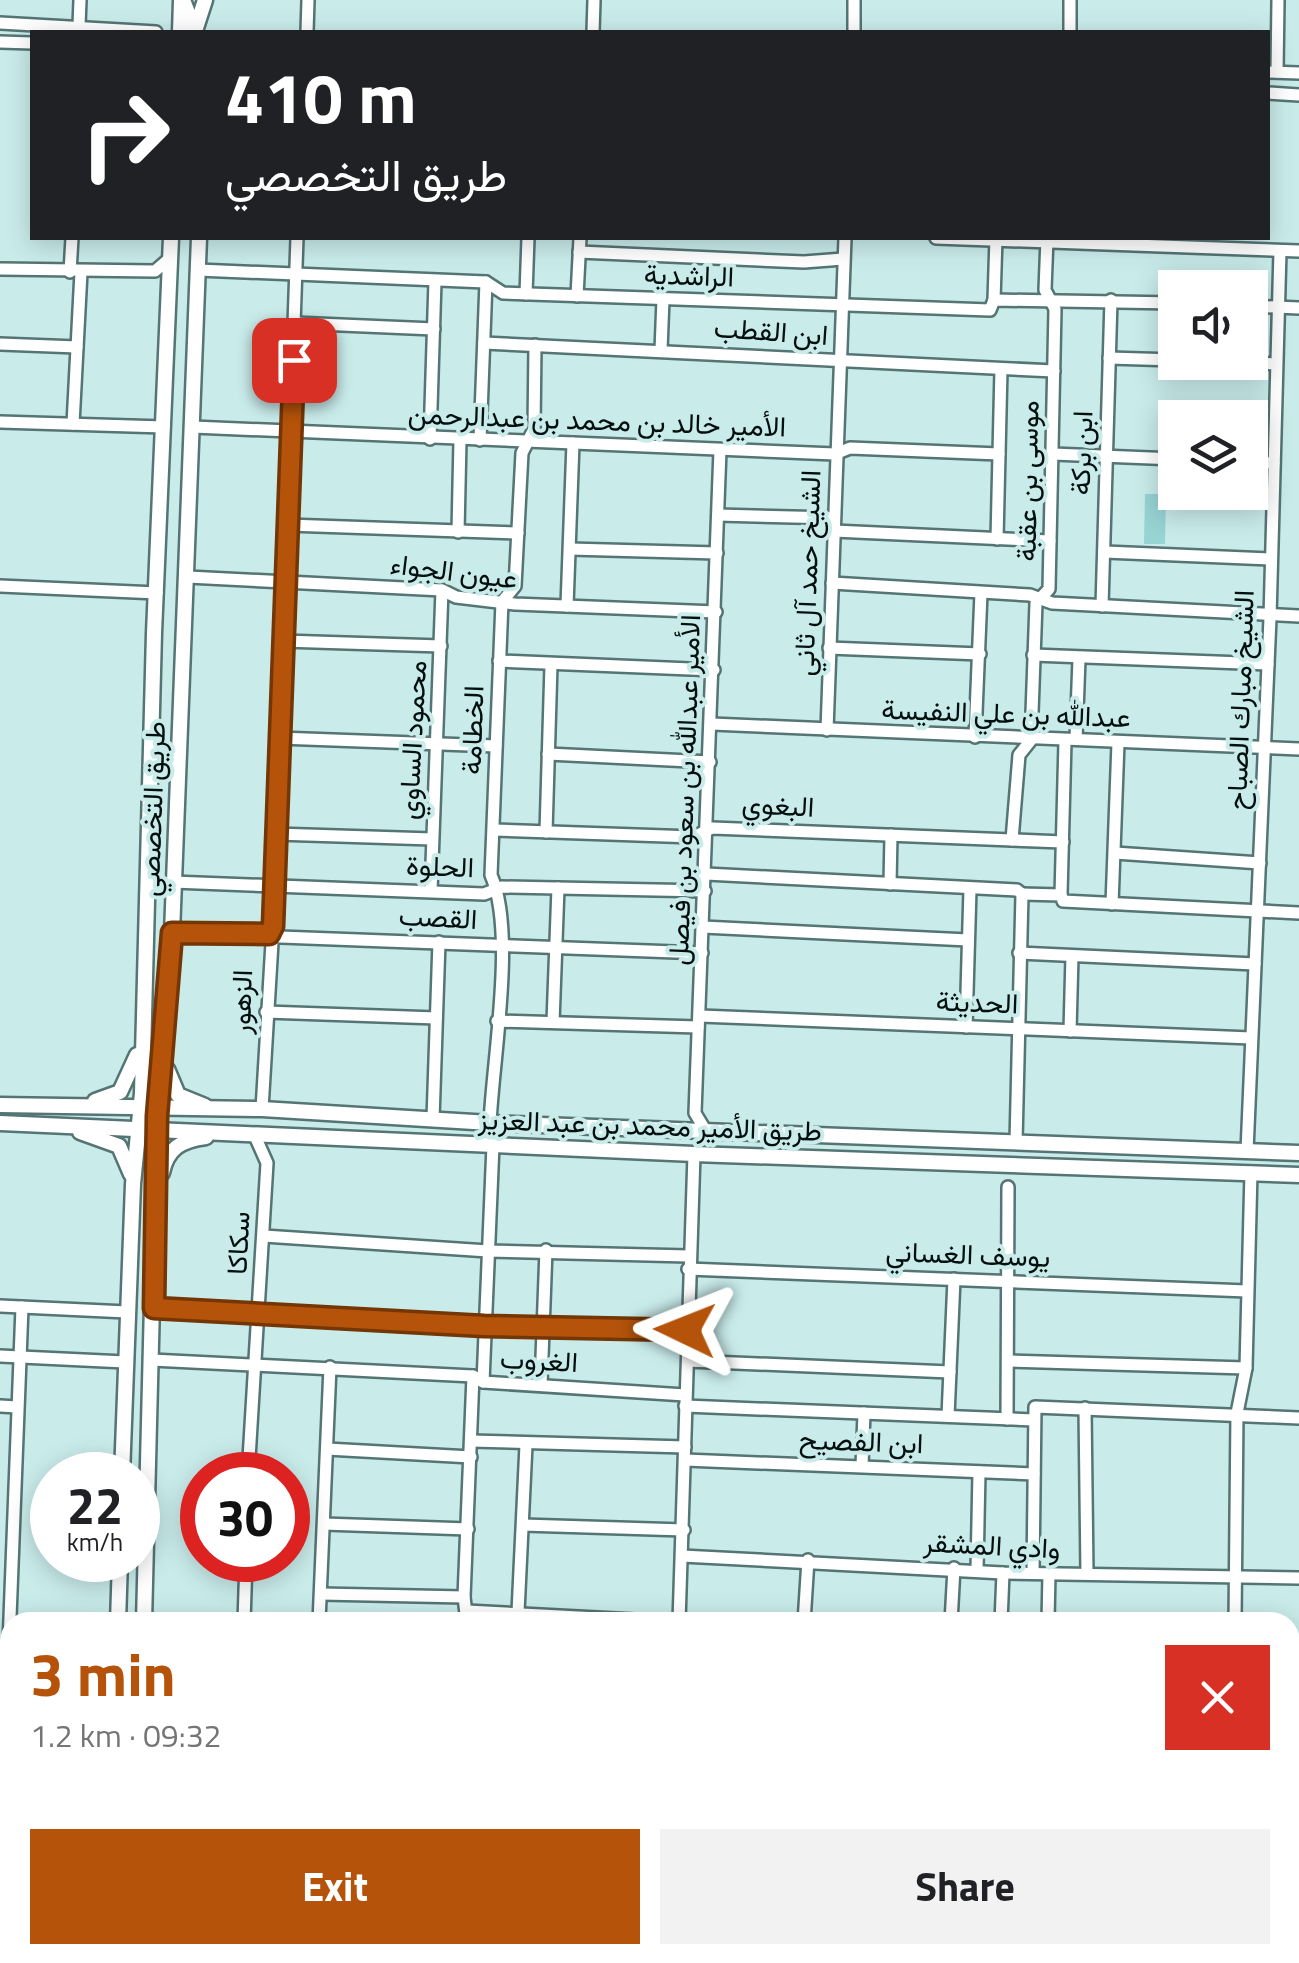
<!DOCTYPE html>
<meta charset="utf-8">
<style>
body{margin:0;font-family:"Titillium Web",Vazirmatn,sans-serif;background:#f2f2f2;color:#202124;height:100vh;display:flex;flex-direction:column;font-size:38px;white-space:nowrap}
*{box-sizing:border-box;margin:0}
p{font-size:32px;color:#757577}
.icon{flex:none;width:55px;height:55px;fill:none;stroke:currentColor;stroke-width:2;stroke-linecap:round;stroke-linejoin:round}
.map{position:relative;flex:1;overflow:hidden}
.drawer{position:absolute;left:0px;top:1612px;width:1300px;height:352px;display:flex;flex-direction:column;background:#fff;border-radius:30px 30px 0 0;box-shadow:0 5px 25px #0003}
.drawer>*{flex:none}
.hud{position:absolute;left:30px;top:30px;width:1240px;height:210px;border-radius:0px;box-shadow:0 5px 25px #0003;background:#202124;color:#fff;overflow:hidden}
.buttons{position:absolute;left:1158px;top:270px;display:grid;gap:20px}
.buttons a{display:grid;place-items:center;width:110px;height:110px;border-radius:0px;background:#fff;box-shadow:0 5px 25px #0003;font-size:50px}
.speed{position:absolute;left:30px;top:1452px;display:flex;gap:20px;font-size:50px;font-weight:700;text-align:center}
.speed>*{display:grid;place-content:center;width:130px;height:130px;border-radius:50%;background:#fff;box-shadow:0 5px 25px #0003;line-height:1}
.speed small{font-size:25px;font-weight:400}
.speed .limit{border:15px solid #d22;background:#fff;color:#111}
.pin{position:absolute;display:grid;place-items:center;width:85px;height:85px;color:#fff;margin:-42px;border-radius:20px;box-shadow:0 5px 15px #0006}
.me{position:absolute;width:110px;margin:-55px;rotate:272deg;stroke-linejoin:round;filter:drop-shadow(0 0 8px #0008)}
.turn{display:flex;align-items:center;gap:35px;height:210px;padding:0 30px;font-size:45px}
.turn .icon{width:130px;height:130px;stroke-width:2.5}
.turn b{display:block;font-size:70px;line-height:85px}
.round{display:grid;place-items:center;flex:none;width:105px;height:105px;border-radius:0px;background:#f2f2f2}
.headline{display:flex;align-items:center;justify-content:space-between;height:170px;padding:0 30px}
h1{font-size:60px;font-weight:700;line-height:75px;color:#b45309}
.button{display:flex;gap:20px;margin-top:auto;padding:20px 30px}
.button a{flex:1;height:115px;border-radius:0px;background:#b45309;color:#fff;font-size:40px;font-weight:700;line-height:115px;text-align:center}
.button a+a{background:#f2f2f2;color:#202124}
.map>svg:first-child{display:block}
.green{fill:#97d4d4}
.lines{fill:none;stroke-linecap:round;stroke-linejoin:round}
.minor-casing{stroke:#557474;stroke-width:16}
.major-casing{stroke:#557474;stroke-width:19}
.minor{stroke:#fff;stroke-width:11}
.major{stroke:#fff;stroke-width:14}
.route-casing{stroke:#753606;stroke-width:25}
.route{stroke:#b45309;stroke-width:18}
.labels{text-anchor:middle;stroke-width:8;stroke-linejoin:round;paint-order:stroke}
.street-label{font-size:28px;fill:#040f0f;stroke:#c9eceb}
</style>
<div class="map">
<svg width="1299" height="1963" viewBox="0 0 1299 1963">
<rect width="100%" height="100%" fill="#c9eceb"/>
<path class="green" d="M 1145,494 L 1166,494 L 1165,544 L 1144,544 Z"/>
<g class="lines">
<g class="minor-casing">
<g id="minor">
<path d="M 0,23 L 156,32"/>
<path d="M 79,26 L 80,0"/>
<path d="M 307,32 L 308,0"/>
<path d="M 593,32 L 594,0"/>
<path d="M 854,32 L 854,0"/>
<path d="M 1070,32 L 1070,0"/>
<path d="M 0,42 L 32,43"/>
<path d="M 1268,72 L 1299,73"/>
<path d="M 1277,72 L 1278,0"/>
<path d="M 1268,93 L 1299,95"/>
<path d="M 936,238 L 1299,251"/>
<path d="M 579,252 L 804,262 L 843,259"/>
<path d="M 0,269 L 155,271 L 170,258"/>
<path d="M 198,270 L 486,282 L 503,293 L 990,310 L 994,300 L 1175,303"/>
<path d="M 70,272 L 72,238"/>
<path d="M 526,294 L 528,238"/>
<path d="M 577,296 L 580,238"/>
<path d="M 994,300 L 996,238"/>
<path d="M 1250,306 L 1299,308"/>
<path d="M 295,323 L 434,329"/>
<path d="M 484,343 L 1054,371"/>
<path d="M 0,344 L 77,347"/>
<path d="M 661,350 L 663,299"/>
<path d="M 1109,358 L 1175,360"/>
<path d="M 1241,362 L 1276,364"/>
<path d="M 0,422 L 164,427"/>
<path d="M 73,424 L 81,272"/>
<path d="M 193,427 L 835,454 L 850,448 L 999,454"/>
<path d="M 430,439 L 435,281"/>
<path d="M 480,440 L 486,282"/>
<path d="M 1053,454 L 1175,459"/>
<path d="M 1250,462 L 1274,463"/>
<path d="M 718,515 L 834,518"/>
<path d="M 288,525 L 518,533"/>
<path d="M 834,531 L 1050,541"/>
<path d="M 458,532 L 460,440"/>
<path d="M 997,539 L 1001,369"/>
<path d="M 570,549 L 717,553"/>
<path d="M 1105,552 L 1270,559"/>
<path d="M 188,577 L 442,590 L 456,597 L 515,604 L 716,612"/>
<path d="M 832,583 L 1030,595 L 1052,603 L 1299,616"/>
<path d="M 0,586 L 157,593"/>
<path d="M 567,606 L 573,443"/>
<path d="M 1102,606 L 1111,300"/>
<path d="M 283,641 L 441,646"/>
<path d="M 829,648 L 980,654"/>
<path d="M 1033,655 L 1268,664"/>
<path d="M 499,661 L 714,670"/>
<path d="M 712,724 L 1299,749"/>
<path d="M 827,730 L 845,238"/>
<path d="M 975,737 L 981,593"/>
<path d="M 279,738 L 496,746"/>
<path d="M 1076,739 L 1079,659"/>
<path d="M 548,754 L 710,762"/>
<path d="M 494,830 L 694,837 L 712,828 L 1063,842"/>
<path d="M 546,832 L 551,665"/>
<path d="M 276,834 L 432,839"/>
<path d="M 1012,840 L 1019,755 L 1031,740 L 1036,603 L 1049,589 L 1055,309 L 1045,290 L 1047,238"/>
<path d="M 1115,853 L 1260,863"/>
<path d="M 706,874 L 1017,890 L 1022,894 L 1016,1142"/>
<path d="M 173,882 L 484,894 L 502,887 L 705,891"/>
<path d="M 890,884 L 891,835"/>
<path d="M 431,891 L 442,590"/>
<path d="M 1022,894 L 1061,895 L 1063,901 L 1299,913"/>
<path d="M 1061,895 L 1065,741"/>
<path d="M 1112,904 L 1118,743"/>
<path d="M 703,927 L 968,940"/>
<path d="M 172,933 L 702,953"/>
<path d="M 1019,953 L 1255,964"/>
<path d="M 266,1012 L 436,1018"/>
<path d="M 700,1016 L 1251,1038"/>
<path d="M 497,1021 L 698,1027"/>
<path d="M 553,1022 L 558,888"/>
<path d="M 966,1027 L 970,889"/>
<path d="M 1070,1031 L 1072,956"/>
<path d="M 262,1109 L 273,926 L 297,238"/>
<path d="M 433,1119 L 439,942"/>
<path d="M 490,1123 C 493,1057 516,932 491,875 L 502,602 L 515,586 L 522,453 L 534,429 L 535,345"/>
<path d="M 704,1128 L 695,1113 L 720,450"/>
<path d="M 1247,1151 L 1270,618 L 1280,251"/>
<path d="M 264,1236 L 488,1251 L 688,1256"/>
<path d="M 688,1269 L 1247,1291"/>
<path d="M 0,1306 L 127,1312"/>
<path d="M 154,1307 L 485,1327 L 685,1330"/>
<path d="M 0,1356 L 125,1362"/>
<path d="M 152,1360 L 473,1376 L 483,1382 L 685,1395"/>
<path d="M 688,1361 L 950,1372"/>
<path d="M 1010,1361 L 1246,1368"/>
<path d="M 483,1382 L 493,1145"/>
<path d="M 541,1384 L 546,1250"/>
<path d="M 0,1406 L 17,1407"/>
<path d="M 685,1406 L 1034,1420"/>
<path d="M 1085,1408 L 1087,1574"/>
<path d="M 948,1416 L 954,1279"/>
<path d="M 1007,1419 L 1008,1187"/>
<path d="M 471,1441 L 685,1447"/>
<path d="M 327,1449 L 471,1457"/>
<path d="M 685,1460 L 1034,1474"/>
<path d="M 862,1466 L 864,1413"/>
<path d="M 248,1475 L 267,1163 L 255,1136"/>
<path d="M 324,1524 L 468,1529"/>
<path d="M 523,1525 L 684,1530"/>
<path d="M 682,1556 L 1003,1573 L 1299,1578"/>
<path d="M 977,1570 L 979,1472"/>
<path d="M 1033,1573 L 1035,1407 L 1299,1418"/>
<path d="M 321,1594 L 464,1597"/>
<path d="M 467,1611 L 673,1622"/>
<path d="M 518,1612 L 526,1445"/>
<path d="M 244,1622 L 246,1560"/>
<path d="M 319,1622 L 330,1367"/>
<path d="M 467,1622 L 464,1597 L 473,1376"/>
<path d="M 679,1622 L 694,1154"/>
<path d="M 804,1622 L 808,1560"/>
<path d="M 951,1622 L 954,1568"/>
<path d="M 1001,1622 L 1003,1573"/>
<path d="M 1048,1622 L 1049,1573"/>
<path d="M 1235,1622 L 1237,1413 L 1246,1368 L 1251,1172"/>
<path d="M 1290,1728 L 1299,1728"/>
<path d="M 0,1876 L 22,1307"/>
<path d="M 0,1949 L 10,1949"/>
<path d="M 179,1955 L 360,1963"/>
<path d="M 509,1955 L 703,1963"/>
<path d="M 389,1963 L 390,1955"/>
<path d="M 443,1963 L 443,1955"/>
<path d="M 481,1963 L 481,1955"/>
<path d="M 795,1963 L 795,1955"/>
<path d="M 998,1963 L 999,1955"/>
<path d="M 1051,1963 L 1051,1955"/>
<path d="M 1223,1963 L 1223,1955"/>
</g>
</g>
<g class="major-casing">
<g id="major">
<path d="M 183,0 L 195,31 L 205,0"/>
<path d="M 180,32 L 181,1"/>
<path d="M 167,1069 L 178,1095 L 205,1106"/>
<path d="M 95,1101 L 120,1092 L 137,1055"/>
<path d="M 0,1105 L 262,1109 L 490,1123 L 1299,1153"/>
<path d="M 0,1123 L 694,1154 L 1299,1175"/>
<path d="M 80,1132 L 119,1146 L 131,1174"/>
<path d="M 162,1173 C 167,1148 182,1140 206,1137"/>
<path d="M 122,1475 L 133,1184 L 142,1093 L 154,633 L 171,238"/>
<path d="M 118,1622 L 120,1560"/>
<path d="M 144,1622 L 156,1145 L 172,933 L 199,238"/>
<path d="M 104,1963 L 104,1955"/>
<path d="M 131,1963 L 132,1955"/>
</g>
</g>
<use href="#minor" class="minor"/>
<use href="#major" class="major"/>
</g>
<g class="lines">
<g class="route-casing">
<path id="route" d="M 294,360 L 273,926 L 269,934 L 172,933 L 157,1116 L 154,1308 L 484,1326 L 685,1330"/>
</g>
<use href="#route" class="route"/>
</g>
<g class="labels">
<g class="street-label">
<text transform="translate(689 275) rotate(2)" y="10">الراشدية</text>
<text transform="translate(771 331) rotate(4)" y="10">ابن القطب</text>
<text transform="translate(597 420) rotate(2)" y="10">الأمير خالد بن محمد بن عبدالرحمن</text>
<text transform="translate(1081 453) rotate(-88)" y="10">ابن بركة</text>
<text transform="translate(1027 481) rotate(-89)" y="10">موسى بن عقبة</text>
<text transform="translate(454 571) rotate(7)" y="10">عيون الجواء</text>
<text transform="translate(807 573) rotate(-88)" y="10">الشيخ حمد آل ثاني</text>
<text transform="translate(1240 700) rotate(-88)" y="10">الشيخ مبارك الصباح</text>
<text transform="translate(1006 713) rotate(2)" y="10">عبدالله بن علي النفيسة</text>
<text transform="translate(472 730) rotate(-88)" y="10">الخطامة</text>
<text transform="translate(412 740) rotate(-87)" y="10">محمود الساوي</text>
<text transform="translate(684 790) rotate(-88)" y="10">الأمير عبدالله بن سعود بن فيصل</text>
<text transform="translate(778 805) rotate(3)" y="10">البغوي</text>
<text transform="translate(152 809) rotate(-88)" y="10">طريق التخصصي</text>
<text transform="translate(440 866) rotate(2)" y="10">الحلوة</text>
<text transform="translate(438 917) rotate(3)" y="10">القصب</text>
<text transform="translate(241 1002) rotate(-88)" y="10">الزهور</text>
<text transform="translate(977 1002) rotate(2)" y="10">الحديثة</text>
<text transform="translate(650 1125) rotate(2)" y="10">طريق الأمير محمد بن عبد العزيز</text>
<text transform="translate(238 1243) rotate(-87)" y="10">سكاكا</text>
<text transform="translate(968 1254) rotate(2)" y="10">يوسف الغساني</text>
<text transform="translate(539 1360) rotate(3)" y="10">الغروب</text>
<text transform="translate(861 1441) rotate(2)" y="10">ابن الفصيح</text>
<text transform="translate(992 1545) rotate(3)" y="10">وادي المشقر</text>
</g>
</g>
</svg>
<div class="buttons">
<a><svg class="icon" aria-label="sound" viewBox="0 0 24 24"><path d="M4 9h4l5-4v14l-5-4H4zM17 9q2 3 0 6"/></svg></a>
<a><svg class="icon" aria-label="layers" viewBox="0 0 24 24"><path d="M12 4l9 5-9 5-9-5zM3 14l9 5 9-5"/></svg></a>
</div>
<div class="speed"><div>22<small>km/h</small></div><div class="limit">30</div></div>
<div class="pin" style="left:294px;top:360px;background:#d93025"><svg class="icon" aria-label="arrive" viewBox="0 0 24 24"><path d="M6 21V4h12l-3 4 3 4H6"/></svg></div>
<svg class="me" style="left:685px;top:1330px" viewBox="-20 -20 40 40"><path d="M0-17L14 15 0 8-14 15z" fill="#b45309" stroke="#fff" stroke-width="4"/></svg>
<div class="hud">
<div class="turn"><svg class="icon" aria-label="right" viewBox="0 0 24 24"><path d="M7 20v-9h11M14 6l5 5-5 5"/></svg><div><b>410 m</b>طريق التخصصي</div></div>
</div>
<section class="drawer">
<div class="headline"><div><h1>3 min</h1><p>1.2 km · 09:32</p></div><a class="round" style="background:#d93025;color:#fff"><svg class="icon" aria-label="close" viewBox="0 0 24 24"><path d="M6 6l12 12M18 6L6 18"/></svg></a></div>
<div class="button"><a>Exit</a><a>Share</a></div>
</section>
</div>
